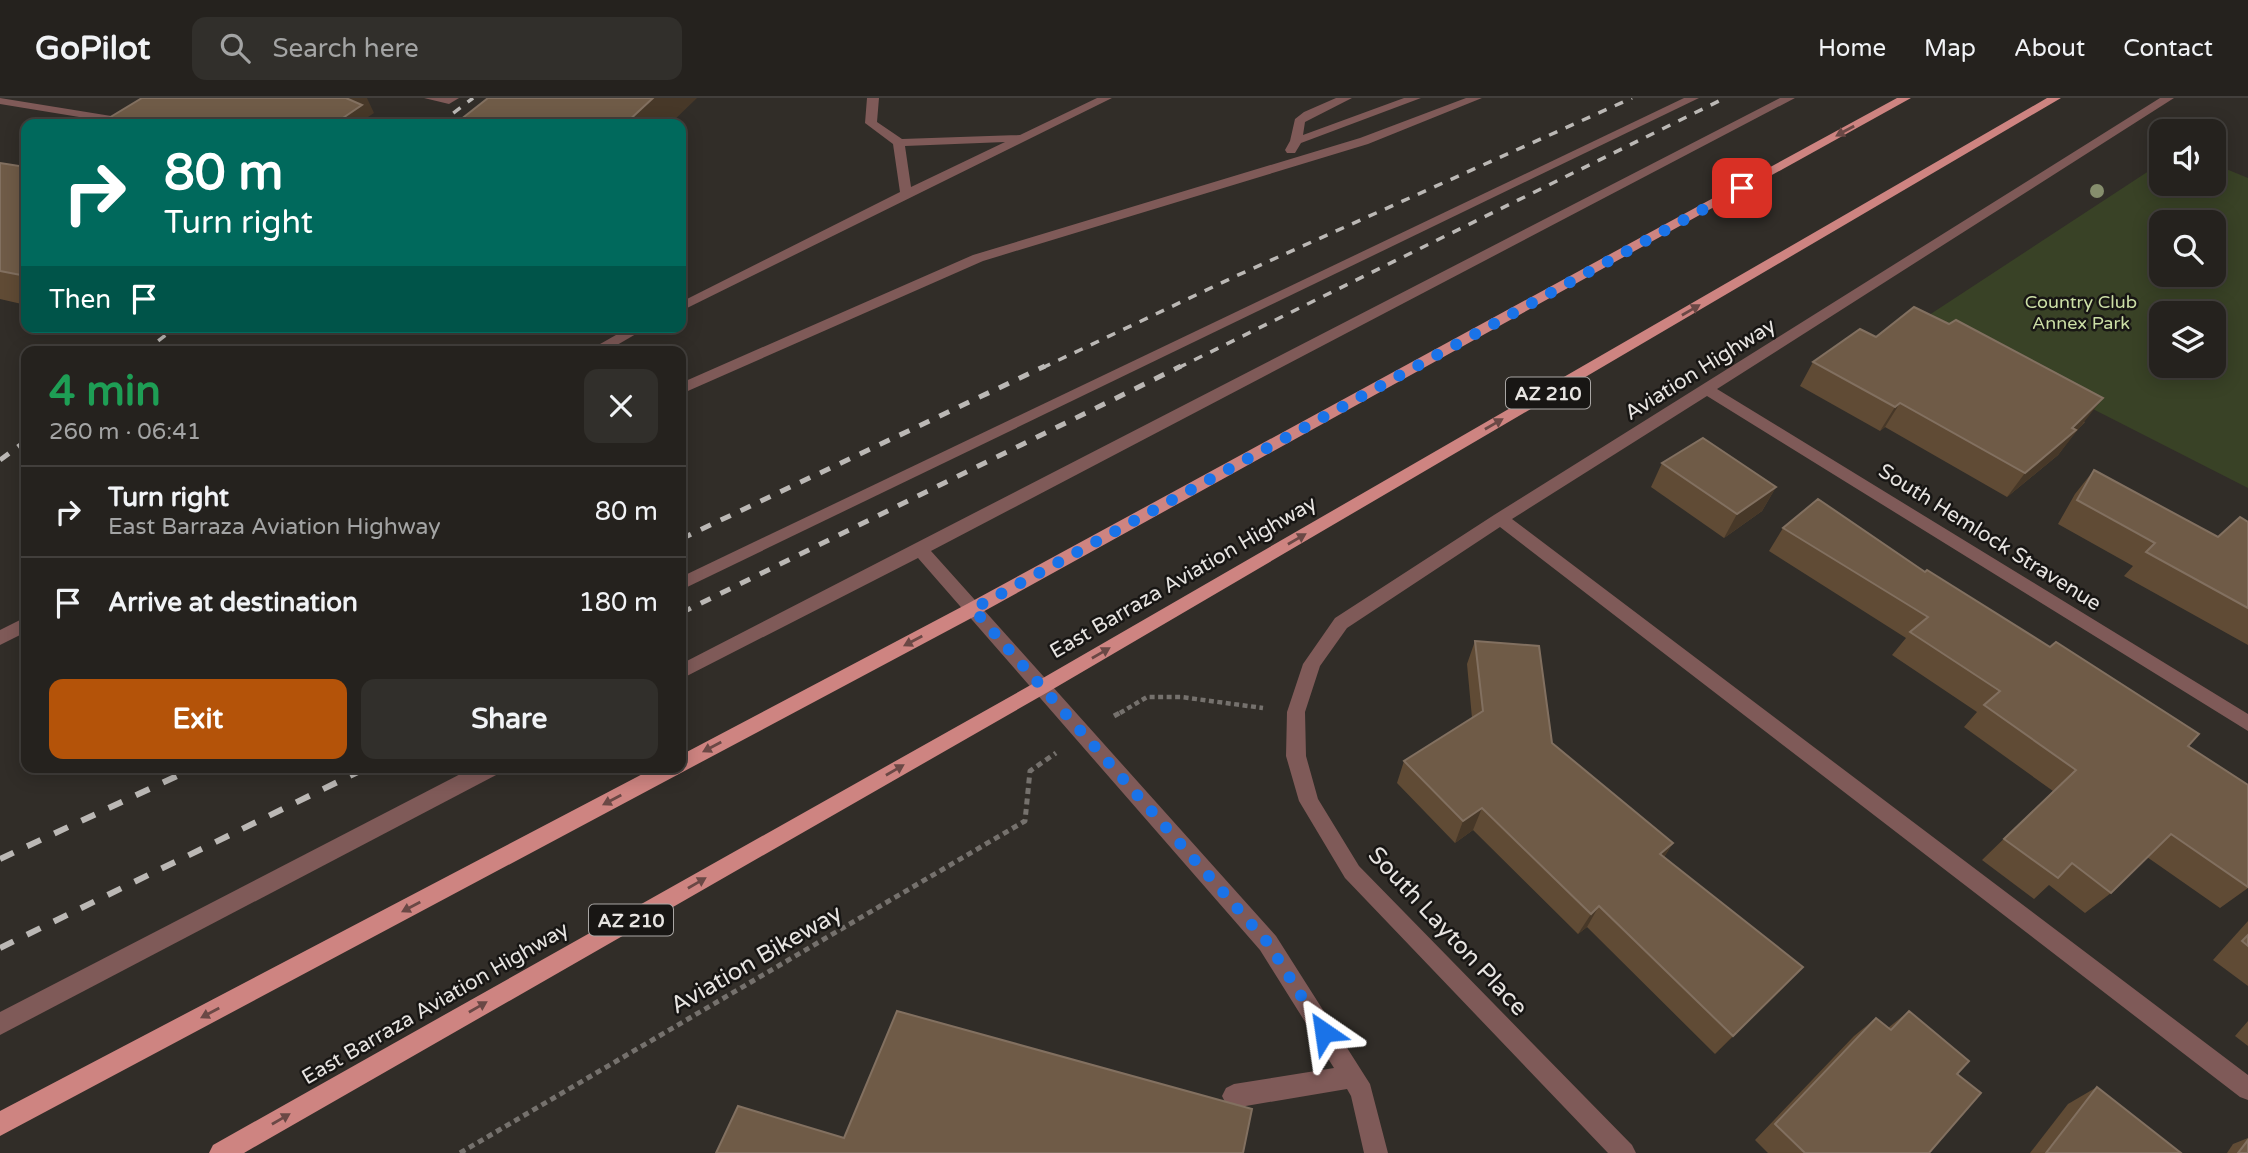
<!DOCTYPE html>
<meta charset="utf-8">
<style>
body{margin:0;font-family:"Varela Round",sans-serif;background:#312f2b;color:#f1f3f6;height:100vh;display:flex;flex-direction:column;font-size:26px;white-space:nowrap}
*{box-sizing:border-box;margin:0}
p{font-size:23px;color:#a3a4a4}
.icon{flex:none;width:38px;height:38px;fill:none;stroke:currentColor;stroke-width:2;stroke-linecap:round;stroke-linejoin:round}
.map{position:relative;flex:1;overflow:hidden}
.sheet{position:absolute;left:21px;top:248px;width:665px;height:427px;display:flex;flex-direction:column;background:#25221e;border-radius:14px;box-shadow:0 4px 18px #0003,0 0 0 2px #423f3c}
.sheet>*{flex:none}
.hud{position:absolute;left:21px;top:21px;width:665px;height:214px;border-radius:14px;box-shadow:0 4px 18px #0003,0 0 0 2px #423f3c;background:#00695c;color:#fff;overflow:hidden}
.buttons{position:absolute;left:2149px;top:21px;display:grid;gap:14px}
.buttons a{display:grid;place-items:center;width:77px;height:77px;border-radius:14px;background:#25221e;box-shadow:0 4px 18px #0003,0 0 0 2px #423f3c;font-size:35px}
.pin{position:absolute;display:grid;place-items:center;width:60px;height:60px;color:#fff;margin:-30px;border-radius:14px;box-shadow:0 4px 10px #0006}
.me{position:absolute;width:77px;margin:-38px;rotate:328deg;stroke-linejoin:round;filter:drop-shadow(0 0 5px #0008)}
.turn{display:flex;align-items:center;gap:24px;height:147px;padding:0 28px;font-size:32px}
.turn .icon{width:91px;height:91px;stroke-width:2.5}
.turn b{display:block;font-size:49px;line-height:60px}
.then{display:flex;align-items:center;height:66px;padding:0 28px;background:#0003;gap:14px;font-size:26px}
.round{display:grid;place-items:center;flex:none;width:74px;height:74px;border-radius:14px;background:#312f2b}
.summary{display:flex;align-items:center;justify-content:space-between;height:119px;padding:0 28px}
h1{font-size:42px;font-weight:700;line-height:52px;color:#1e9e55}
.action{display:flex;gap:14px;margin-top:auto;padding:14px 28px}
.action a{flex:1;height:80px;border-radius:14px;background:#b45309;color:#fff;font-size:28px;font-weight:700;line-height:80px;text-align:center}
.action a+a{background:#312f2b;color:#f1f3f6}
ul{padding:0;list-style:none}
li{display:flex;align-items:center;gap:21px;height:91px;padding:0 28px;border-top:2px solid #423f3c}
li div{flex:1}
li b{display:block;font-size:26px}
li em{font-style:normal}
header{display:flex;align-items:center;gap:42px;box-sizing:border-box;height:98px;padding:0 35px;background:#25221e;border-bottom:2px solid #423f3c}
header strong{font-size:33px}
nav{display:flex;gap:38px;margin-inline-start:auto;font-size:24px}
.search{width:490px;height:63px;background:#312f2b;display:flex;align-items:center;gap:18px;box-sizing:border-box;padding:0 24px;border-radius:14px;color:#a3a4a4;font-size:26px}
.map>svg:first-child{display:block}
.green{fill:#394226;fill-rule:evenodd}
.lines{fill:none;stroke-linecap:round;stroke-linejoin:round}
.path-far1{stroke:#75716d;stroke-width:4.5;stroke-dasharray:5 3.5;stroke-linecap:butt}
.path{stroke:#75716d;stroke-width:5;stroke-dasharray:6 4.5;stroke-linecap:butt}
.minor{fill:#7f5a58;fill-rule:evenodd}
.major{fill:#ce8481;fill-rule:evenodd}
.rail-far2{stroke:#bbb8b5;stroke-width:3.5;stroke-dasharray:9 9;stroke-linecap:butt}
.rail-far1{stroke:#bbb8b5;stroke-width:5;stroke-dasharray:11 11;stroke-linecap:butt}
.rail{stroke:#bbb8b5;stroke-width:6;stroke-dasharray:15 15;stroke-linecap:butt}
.tree{fill:#868e6d}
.wall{fill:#604b35}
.shaded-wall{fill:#473828}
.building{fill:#6f5b47;stroke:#827060;stroke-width:2}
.oneway{fill:#6a4845}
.route{stroke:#1a73e8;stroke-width:12;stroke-dasharray:0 21.6}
.labels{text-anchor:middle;stroke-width:5;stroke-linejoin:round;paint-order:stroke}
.far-park-label{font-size:18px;fill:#cbdea5;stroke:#181614}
.shield{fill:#181614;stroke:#a9a6a4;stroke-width:2}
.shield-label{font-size:19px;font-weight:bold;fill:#e7e4e1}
.street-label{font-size:21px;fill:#e7e4e1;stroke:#181614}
.near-street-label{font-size:24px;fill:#e7e4e1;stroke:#181614}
</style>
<header>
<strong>GoPilot</strong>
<div class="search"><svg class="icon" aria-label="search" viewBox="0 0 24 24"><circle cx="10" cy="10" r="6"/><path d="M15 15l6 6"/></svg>Search here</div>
<nav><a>Home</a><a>Map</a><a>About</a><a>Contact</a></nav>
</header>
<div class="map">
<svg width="2248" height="1055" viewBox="0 0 2248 1055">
<rect width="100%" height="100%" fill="#312d28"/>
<path class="green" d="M 2161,65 L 2161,86 L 2214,86 L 2214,66 L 2248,80 L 2248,390 L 1920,223 ZM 2161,124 L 2214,124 L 2214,177 L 2161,177 ZM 2161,215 L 2214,215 L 2214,268 L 2161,268 Z"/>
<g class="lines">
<path class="path-far1" d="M 1120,615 L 1147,599 L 1181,599 L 1263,610"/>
<g class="path">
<path d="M 1114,618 L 1123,613"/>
<path d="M 460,1055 L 1025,723 L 1030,673 L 1056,655"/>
</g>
<g class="minor">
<path d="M 0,0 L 142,23 L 148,26 L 122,26 L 0,6 Z"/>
<path d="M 424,0 L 459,0 L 449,6 Z"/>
<path d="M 867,0 L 879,0 L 877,24 L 902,41 L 1020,37 L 1097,0 L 1112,0 L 681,213 L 681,204 L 900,94 L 893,46 L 865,25 ZM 1005,44 L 911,89 L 905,48 Z"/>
<path d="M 1336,0 L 1352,0 L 1305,24 L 1303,37 L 1404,0 L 1421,0 L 1301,45 L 1295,55 L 1287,55 L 1285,52 L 1290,43 L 1295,21 L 1304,14 Z"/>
<path d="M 1466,0 L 1482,0 L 1368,46 L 983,163 L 681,296 L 681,285 L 973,157 L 1360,40 Z"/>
<path d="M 1684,0 L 1699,0 L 681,492 L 681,479 Z"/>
<path d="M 1780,0 L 1795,0 L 931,453 L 1276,838 L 1370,986 L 1388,1055 L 1364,1055 L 1351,998 L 1347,991 L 1234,1010 L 1226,1006 L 1222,998 L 1226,990 L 1234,986 L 1334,970 L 1260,852 L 918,460 L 681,581 L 681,566 Z"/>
<path d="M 2160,0 L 2174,0 L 1717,291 L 2248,616 L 2248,633 L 1707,298 L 1512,421 L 2248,977 L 2248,1002 L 2240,999 L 1500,429 L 1347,530 L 1320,568 L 1305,614 L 1306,658 L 1318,701 L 1359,768 L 1632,1047 L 1636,1055 L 1608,1055 L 1345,780 L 1299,703 L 1286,658 L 1287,614 L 1303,566 L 1335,520 L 1494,417 Z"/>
<path d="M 630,229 L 648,229 L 605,254 L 586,254 Z"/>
<path d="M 26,519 L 26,534 L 0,547 L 0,532 Z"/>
<path d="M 472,670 L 500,670 L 498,676 L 0,937 L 0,914 Z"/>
</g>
<g class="major">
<path d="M 1897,0 L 1911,0 L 979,516 L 0,1038 L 0,1013 L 654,670 L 681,670 L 681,657 L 967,506 Z"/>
<path d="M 2047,0 L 2061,0 L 1048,594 L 244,1055 L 209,1055 L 213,1047 L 1036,584 Z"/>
</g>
<g class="rail-far2">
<path d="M 439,26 L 473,0"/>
<path d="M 144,254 L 176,229"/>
<path d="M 1042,270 L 1236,178 L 1632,0"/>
<path d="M 1178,270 L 1725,0"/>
</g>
<g class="rail-far1">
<path d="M 0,362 L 26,343"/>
<path d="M 681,441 L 1045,268"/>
<path d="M 681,515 L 1181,268"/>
</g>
<g class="rail">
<path d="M 0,761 L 194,670"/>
<path d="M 0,850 L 366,670"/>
</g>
</g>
<circle class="tree" cx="2097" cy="93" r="7"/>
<g class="wall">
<path d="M 0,65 L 26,69 L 26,207 L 0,201 Z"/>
<path d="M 129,229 L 159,229 L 152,234 Z"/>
<path d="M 1876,239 L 2085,324 L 2076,333 L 2058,357 L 2007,399 L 1885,329 L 1880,333 L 1800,288 L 1813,264 Z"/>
<path d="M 1662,365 L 1776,389 L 1762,413 L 1724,440 L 1651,389 Z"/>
<path d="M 2094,372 L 2218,439 L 2248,424 L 2248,547 L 2124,478 L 2133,468 L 2058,426 L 2075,396 Z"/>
<path d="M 1783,430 L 1925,474 L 2248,687 L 2248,790 L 2220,810 L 2147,759 L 2111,795 L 2085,815 L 2049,787 L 2034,801 L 1982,762 L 2053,693 L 1964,629 L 1977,614 L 1892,557 L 1906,540 L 1769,453 Z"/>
<path d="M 1475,543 L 1552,645 L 1673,745 L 1664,759 L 1784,889 L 1715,956 L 1587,829 L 1578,836 L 1473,732 L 1455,745 L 1397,685 L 1404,663 L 1472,620 L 1467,566 Z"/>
<path d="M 2248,823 L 2248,888 L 2213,862 Z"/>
<path d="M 1909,913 L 1957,976 L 1929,1055 L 1768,1055 L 1755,1042 L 1854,938 L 1876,920 L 1888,930 Z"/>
<path d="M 2248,923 L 2248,948 L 2235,938 Z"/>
<path d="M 2097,989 L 2181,1055 L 2030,1055 L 2068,1006 Z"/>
<path d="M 2248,1040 L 2248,1055 L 2227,1055 L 2233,1046 Z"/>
</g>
<g class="shaded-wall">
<path d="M 339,0 L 367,0 L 374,15 L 368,19 L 371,26 L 334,26 Z"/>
<path d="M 653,0 L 697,0 L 670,26 L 625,26 Z"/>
<path d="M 149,229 L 159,229 L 152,234 Z"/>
<path d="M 2103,300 L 2058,357 L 2007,399 L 2025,375 Z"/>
<path d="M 1900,305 L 1885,329 L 1880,333 L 1895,309 Z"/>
<path d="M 1776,389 L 1762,413 L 1724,440 L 1737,416 Z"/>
<path d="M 1482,710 L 1473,732 L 1455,745 L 1463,723 Z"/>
<path d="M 1673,745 L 1659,766 L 1660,756 Z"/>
<path d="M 1599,808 L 1587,829 L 1578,836 L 1591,816 Z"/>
<path d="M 1803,869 L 1784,889 L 1715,956 L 1733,938 Z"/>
</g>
<g class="building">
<path d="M 142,0 L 346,0 L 362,7 L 334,26 L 99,26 Z"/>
<path d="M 488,0 L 653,0 L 625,26 L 455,26 Z"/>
<path d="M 0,65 L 26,69 L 26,178 L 0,173 Z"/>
<path d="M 1914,209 L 1949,226 L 1956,222 L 2103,300 L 2072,330 L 2076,332 L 2025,375 L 1900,305 L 1895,309 L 1813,264 L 1860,231 L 1876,239 Z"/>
<path d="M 1703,340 L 1776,389 L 1737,416 L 1662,365 Z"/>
<path d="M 2094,372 L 2218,439 L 2240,419 L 2248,424 L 2248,510 L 2146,454 L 2155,445 L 2077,402 Z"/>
<path d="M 1818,401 L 1925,474 L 1927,472 L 2050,549 L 2056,544 L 2199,636 L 2188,648 L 2248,687 L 2248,789 L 2171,736 L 2111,795 L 2072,765 L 2058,780 L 2004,741 L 2076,672 L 1984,607 L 2000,593 L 1910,534 L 1928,519 L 1783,430 Z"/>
<path d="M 1475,543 L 1539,548 L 1552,645 L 1673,745 L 1660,756 L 1803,869 L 1733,938 L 1599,808 L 1591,816 L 1482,710 L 1463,723 L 1404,663 L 1483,613 Z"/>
<path d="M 2248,837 L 2248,848 L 2242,843 Z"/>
<path d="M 897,913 L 1252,1011 L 1243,1055 L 716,1055 L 738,1008 L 844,1040 Z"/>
<path d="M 1909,913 L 1969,963 L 1957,976 L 1981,995 L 1929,1055 L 1805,1055 L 1775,1026 L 1876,920 L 1891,932 Z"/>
<path d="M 2097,989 L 2181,1055 L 2046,1055 Z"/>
<path d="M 2248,1042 L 2248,1055 L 2238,1055 Z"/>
</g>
<defs><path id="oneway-solid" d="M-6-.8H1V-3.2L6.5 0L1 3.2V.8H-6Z" transform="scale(1.75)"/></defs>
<g class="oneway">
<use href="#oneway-solid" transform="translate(1845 33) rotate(151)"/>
<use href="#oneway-solid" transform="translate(1691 212) rotate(-30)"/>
<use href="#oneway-solid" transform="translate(1494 326) rotate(-30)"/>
<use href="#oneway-solid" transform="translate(1297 441) rotate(-30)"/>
<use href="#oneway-solid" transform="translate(913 543) rotate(152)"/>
<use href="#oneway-solid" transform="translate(1101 555) rotate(-30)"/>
<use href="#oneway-solid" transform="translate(712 649) rotate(152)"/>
<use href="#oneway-solid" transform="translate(895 672) rotate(-30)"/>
<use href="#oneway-solid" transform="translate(612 702) rotate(152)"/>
<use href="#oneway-solid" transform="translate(697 785) rotate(-30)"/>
<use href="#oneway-solid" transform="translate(411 809) rotate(152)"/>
<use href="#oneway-solid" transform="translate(478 909) rotate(-30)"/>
<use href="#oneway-solid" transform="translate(210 915) rotate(152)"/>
<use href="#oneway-solid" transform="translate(281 1021) rotate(-30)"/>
</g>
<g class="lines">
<path class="route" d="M 1324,934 L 1268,845 L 973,511 L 1742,90"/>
</g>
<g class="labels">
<g class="far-park-label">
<text x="2081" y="210">Country Club<tspan x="2081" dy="21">Annex Park</tspan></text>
</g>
<g class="shield">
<rect x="1506" y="279.5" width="84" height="31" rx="5"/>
<rect x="589" y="806.5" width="84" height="31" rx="5"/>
</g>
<g class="shield-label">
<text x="1548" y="302">AZ 210</text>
<text x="631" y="829">AZ 210</text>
</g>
<g class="street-label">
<text transform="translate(1700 271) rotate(-32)" y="7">Aviation Highway</text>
<text transform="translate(1990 439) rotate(32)" y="7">South Hemlock Stravenue</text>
<text transform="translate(1183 479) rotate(-30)" y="7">East Barraza Aviation Highway</text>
<text transform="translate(435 905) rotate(-30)" y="7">East Barraza Aviation Highway</text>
</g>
<g class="near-street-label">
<text transform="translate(1448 833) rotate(47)" y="8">South Layton Place</text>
<text transform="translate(756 861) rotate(-30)" y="8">Aviation Bikeway</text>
</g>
</g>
</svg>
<div class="buttons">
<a><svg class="icon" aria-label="sound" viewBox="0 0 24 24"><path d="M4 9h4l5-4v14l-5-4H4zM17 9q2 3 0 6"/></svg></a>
<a><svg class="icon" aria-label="search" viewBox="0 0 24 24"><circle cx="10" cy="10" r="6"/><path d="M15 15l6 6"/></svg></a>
<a><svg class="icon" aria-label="layers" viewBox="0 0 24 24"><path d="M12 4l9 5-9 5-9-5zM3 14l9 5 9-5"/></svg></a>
</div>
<div class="pin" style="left:1742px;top:90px;background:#d93025"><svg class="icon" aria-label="arrive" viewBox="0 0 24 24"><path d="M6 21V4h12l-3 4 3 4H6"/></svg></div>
<svg class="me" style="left:1324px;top:934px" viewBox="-20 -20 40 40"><path d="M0-17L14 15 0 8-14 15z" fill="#1a73e8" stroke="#fff" stroke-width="4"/></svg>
<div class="hud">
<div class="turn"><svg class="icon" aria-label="right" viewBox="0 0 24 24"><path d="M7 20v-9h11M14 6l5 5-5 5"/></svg><div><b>80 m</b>Turn right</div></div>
<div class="then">Then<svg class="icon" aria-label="arrive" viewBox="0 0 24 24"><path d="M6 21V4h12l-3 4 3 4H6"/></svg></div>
</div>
<section class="sheet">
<div class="summary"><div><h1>4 min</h1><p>260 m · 06:41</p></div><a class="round"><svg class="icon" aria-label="close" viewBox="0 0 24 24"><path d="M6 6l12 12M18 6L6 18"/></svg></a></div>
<ul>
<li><svg class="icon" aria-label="right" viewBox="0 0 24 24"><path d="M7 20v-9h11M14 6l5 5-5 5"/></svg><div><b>Turn right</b><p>East Barraza Aviation Highway</p></div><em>80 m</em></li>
<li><svg class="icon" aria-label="arrive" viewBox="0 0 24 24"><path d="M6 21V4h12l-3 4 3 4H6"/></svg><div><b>Arrive at destination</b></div><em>180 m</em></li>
</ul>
<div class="action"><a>Exit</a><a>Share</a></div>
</section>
</div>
